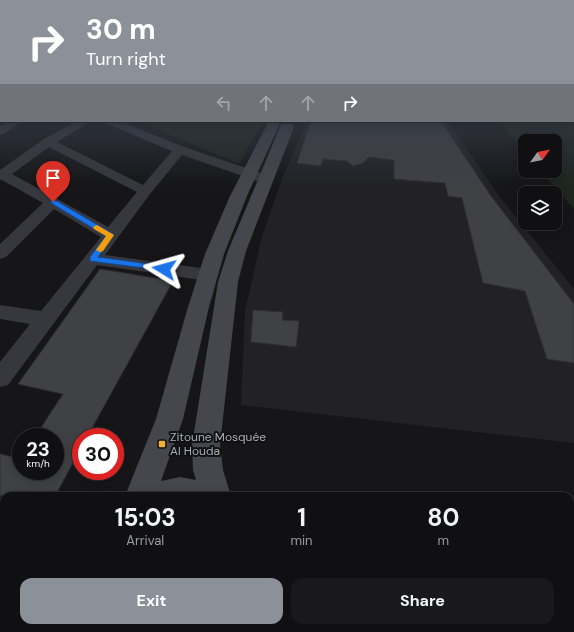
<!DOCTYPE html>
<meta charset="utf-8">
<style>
body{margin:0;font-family:"DM Sans",sans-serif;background:#19191b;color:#f1f3f6;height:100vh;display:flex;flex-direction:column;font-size:15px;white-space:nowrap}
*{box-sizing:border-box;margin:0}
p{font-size:13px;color:#9c9d9f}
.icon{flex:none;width:22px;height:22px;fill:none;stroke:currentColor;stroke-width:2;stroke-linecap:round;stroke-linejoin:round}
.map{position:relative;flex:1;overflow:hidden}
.panel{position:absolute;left:0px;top:492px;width:574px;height:140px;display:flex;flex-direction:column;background:#101012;border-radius:12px 12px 0 0;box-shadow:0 2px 10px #0003,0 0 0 1px #303032}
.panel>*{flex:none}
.top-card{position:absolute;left:0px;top:0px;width:574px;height:122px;box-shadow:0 2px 10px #0003,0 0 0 1px #303032;background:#8c9099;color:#fff;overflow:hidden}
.needle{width:26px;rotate:57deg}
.controls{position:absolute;left:518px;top:134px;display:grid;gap:8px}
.controls a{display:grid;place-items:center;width:44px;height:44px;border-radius:8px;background:#101012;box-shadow:0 2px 10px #0003,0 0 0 1px #303032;font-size:20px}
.speed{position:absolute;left:12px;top:428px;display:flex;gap:8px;font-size:20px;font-weight:700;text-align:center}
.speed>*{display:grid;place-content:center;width:52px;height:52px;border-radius:50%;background:#101012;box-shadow:0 2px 10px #0003,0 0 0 1px #303032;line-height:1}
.speed small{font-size:10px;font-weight:400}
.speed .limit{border:6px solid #d22;background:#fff;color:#111}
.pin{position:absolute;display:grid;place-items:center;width:34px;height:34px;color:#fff;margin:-41px -17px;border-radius:50% 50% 50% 0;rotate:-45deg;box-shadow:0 0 4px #0007}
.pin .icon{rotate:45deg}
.me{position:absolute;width:44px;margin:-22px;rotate:278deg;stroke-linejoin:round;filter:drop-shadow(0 0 3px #0008)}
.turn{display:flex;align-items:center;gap:14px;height:84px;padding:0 20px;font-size:18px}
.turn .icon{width:52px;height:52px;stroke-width:2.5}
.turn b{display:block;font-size:28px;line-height:34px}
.lanes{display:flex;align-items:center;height:38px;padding:0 20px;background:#0003;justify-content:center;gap:20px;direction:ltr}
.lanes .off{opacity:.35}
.eta{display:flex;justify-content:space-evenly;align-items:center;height:68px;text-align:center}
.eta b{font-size:24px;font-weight:700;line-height:28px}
.action{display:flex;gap:8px;margin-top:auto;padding:8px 20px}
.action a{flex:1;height:46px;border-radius:12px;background:#8c9099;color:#fff;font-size:16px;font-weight:700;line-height:46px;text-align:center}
.action a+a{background:#19191b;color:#f1f3f6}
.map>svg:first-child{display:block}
.built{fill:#222225}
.green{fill:#1e261f}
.building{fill:#404145;stroke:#303034}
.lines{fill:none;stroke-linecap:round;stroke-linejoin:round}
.minor{fill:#37383d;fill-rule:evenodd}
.tertiary{fill:#37383d;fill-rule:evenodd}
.secondary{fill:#45474d;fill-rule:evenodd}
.route{fill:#1a73e8;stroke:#114b97}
.slow{fill:#f59e0b}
.poi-dot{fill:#f2b134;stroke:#111113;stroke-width:1.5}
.labels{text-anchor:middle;stroke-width:4;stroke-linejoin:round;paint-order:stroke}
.near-poi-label{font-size:12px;fill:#a8adb8;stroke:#111113;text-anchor:start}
</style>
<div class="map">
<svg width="574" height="632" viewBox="0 0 574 632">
<rect width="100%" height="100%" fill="#161618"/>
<path class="built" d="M 307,121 L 448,121 L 499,196 L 574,289 L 574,443 L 241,405 L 245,311 L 262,236 L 282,179 Z"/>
<g class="green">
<path d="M 573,99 L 574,99 L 574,209 L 541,171 L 555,171 L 555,141 L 525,141 L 525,152 L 500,123 L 493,121 L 573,121 Z"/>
<path d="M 138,121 L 263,121 L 239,164 Z"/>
</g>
<g class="building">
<path d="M 311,121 L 441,121 L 491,196 L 574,304 L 574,363 L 547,359 L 525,291 L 483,283 L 462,198 L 448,196 L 445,183 L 394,179 L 394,160 L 369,157 L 363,163 L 353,166 L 347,161 L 323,159 L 321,166 L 297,163 Z"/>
<path d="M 100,269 L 173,281 L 87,437 L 81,437 L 81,448 L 55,496 L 0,496 L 0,454 L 21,459 L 21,471 L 55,471 L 55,437 L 35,437 L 63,394 L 18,384 Z"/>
<path d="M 253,310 L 283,312 L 282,320 L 299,321 L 296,347 L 251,342 Z"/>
</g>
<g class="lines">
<g class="minor">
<rect x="0" y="99" width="1" height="6"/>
<path d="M 9,121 L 22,121 L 4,134 L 0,135 L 0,127 Z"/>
<path d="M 77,121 L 91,121 L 57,142 L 143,185 L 172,151 L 105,123 L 103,121 L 119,121 L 184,147 L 270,176 L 272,179 L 270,182 L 260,182 L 182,155 L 150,194 L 105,255 L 208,269 L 214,271 L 217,275 L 214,279 L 208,281 L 97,265 L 8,385 L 0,387 L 0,362 L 30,324 L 0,319 L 0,305 L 41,311 L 101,237 L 54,209 L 6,257 L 0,259 L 0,244 L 43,203 L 2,180 L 0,180 L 0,170 L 44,139 ZM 49,147 L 137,192 L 108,227 L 12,174 Z"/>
</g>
<g class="tertiary">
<path d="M 4,580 L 4,628 L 18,628 L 16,632 L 0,632 L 0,581 Z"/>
<path d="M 71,628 L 109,628 L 108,632 L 70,632 Z"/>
</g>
<g class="secondary">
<path d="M 269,121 L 281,121 L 247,196 L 224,254 L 209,307 L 183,419 L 161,481 L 180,477 L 196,480 L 193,470 L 192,445 L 218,282 L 228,251 L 280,127 L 282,124 L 292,124 L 294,127 L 246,251 L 238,282 L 220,445 L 223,470 L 231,496 L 125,496 L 156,419 L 188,307 L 205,254 L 230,196 Z"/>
<path d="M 89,628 L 125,628 L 126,632 L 90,632 Z"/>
<path d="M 215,628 L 272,628 L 273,632 L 214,632 Z"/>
</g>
</g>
<linearGradient id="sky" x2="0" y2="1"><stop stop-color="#0c0c0d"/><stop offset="0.53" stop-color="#363c48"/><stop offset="1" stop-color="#363c48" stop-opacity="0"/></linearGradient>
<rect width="574" height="187" fill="url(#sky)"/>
<path class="route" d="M 51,200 L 55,200 L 113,234 L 114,235 L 98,257 L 164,266 L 169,269 L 167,271 L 90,261 L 90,257 L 106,236 L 51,203 Z"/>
<path class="slow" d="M 97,225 L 114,235 L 103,251 L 100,252 L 96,250 L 106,236 L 94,229 L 93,227 Z"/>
<rect class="poi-dot" x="158" y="440" width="8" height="8" rx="2"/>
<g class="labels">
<g class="near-poi-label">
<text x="170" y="441">Zitoune Mosquée<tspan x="170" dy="14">Al Houda</tspan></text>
</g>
</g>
</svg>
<div class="controls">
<a><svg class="needle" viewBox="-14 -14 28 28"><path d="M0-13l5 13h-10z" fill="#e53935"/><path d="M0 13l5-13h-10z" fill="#9c9d9f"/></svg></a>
<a><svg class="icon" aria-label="layers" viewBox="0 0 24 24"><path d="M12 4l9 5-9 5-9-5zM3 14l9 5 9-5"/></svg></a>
</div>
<div class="speed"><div>23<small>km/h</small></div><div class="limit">30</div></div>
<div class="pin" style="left:53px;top:202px;background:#d93025"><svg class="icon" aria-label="arrive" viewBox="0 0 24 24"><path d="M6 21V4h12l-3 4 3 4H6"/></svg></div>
<svg class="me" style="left:164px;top:269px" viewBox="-20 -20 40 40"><path d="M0-17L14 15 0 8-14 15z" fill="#1a73e8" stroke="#fff" stroke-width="4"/></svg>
<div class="top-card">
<div class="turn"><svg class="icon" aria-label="right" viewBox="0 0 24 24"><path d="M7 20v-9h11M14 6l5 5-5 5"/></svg><div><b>30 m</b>Turn right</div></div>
<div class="lanes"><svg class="icon off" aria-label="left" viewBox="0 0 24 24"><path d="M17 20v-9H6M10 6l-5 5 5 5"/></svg><svg class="icon off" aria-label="ahead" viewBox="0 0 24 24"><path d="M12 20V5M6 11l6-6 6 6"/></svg><svg class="icon off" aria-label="ahead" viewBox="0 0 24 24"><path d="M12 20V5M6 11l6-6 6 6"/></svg><svg class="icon" aria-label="right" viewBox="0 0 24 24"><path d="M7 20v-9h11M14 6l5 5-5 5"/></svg></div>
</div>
<section class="panel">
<div class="eta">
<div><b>15:03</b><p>Arrival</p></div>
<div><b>1</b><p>min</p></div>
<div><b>80</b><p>m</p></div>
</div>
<div class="action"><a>Exit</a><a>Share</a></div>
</section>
</div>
